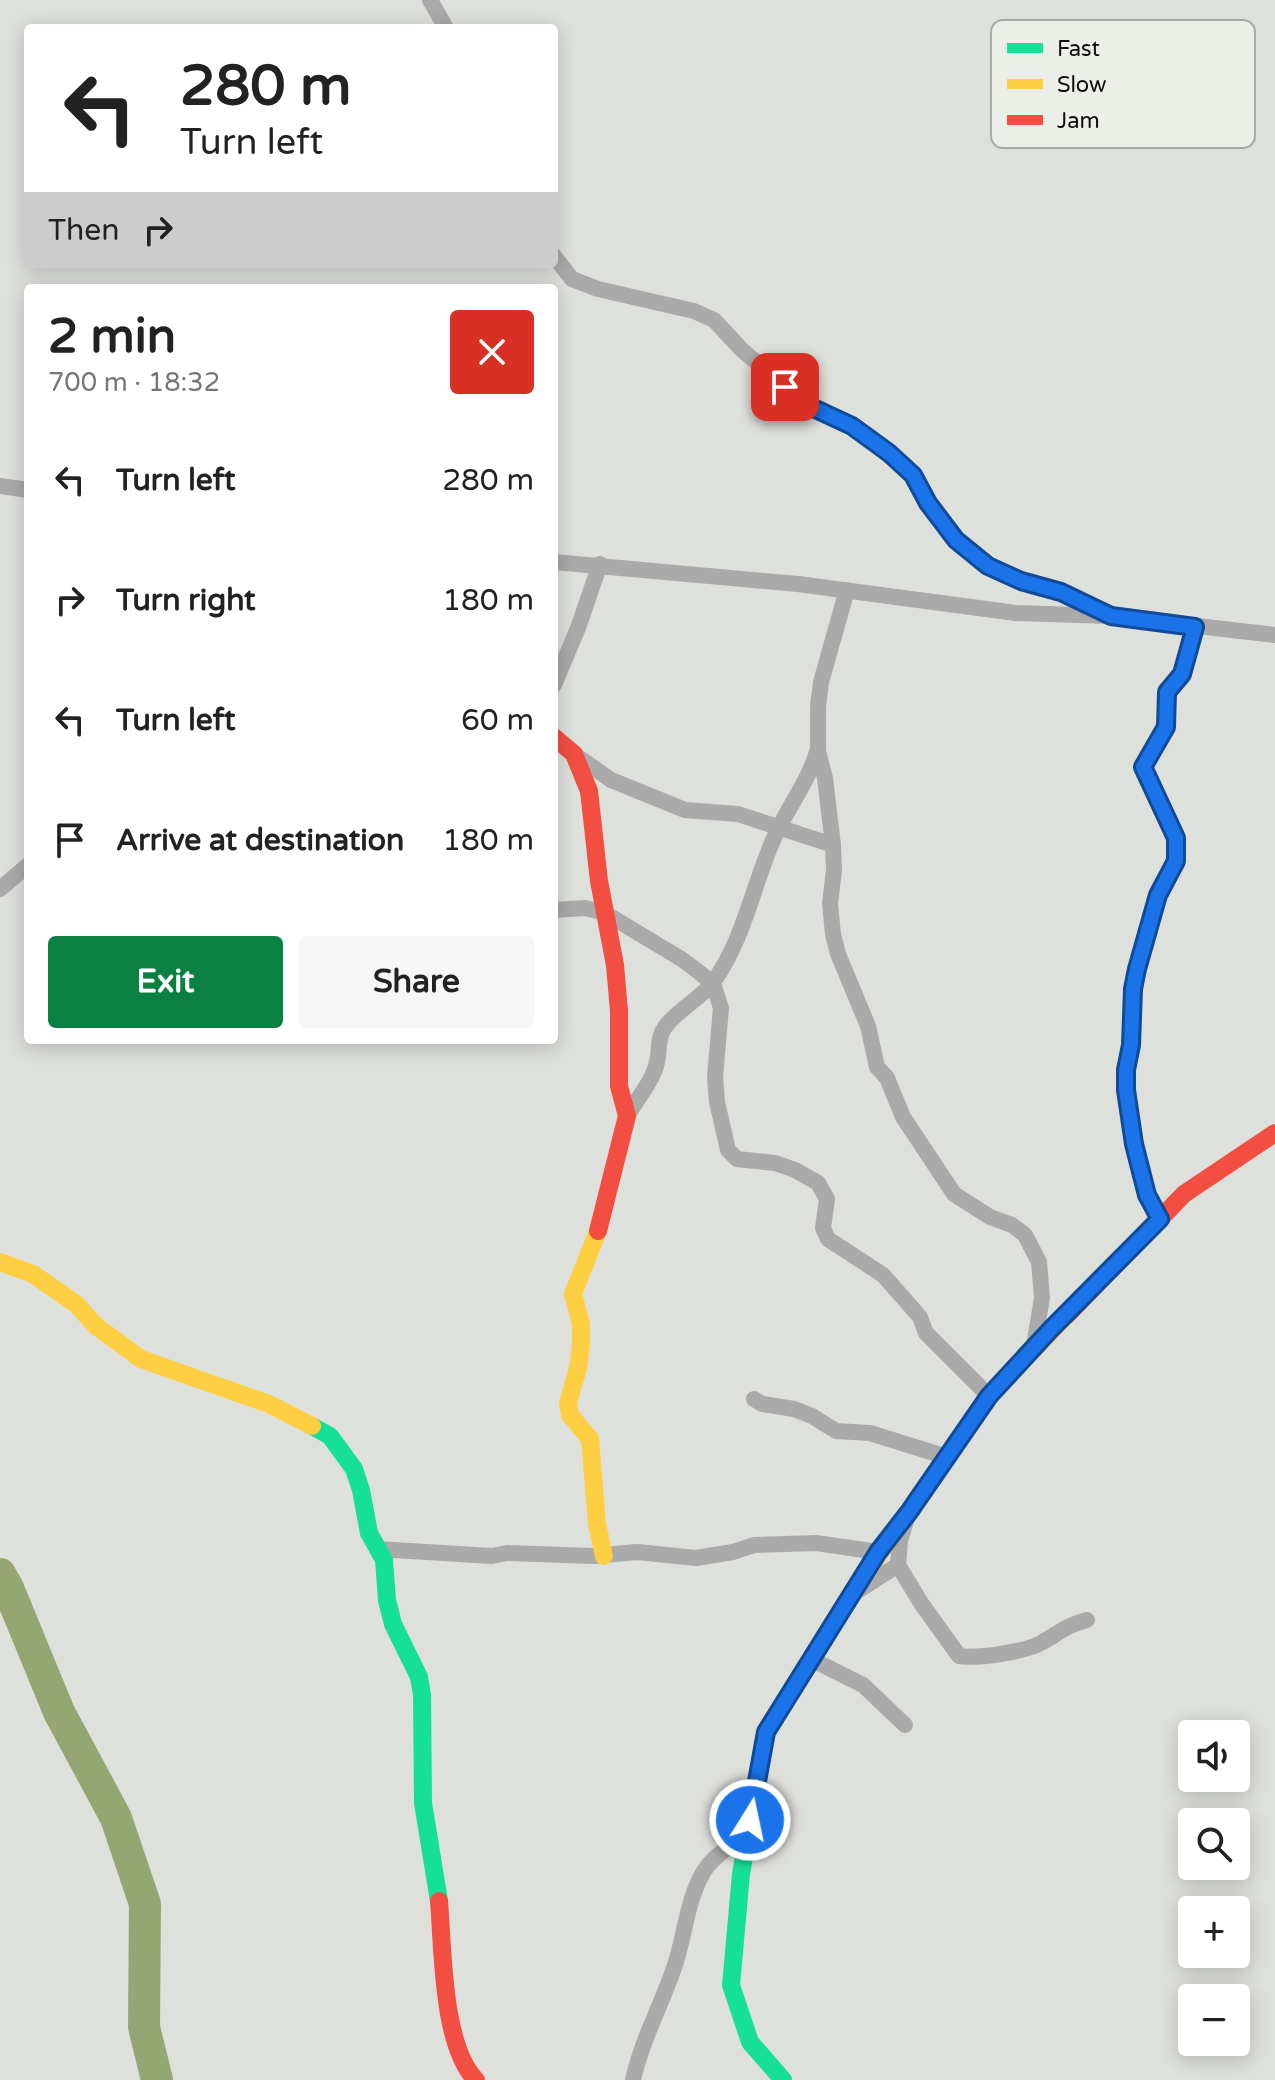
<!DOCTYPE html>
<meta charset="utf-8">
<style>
body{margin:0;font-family:"Varela Round",sans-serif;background:#f6f6f6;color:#222;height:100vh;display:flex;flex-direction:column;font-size:30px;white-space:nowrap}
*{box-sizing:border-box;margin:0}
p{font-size:26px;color:#767676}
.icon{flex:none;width:44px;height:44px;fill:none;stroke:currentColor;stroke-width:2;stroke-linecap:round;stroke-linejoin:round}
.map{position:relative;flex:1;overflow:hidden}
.sheet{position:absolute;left:24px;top:284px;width:534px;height:760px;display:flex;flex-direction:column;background:#fff;border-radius:8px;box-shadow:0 4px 20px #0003}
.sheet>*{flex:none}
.hud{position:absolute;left:24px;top:24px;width:534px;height:244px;border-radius:8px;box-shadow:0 4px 20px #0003;background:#fff;color:#222;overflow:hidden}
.controls{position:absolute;left:1178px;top:1720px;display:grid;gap:16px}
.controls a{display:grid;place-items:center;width:72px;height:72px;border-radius:8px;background:#fff;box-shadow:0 4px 20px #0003;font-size:40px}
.pin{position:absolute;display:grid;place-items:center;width:68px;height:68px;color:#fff;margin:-34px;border-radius:16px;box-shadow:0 4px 12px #0006}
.me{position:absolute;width:88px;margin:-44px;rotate:10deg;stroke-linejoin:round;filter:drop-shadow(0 0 6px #0008)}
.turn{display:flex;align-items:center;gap:28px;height:168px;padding:0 24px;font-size:36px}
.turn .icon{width:104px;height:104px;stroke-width:2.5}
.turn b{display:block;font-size:56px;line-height:68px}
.then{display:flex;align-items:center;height:76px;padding:0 24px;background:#0003;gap:16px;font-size:30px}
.round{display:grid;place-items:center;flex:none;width:84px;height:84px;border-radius:8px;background:#f6f6f6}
.summary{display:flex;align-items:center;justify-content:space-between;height:136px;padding:0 24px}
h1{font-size:48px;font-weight:700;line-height:60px}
.cta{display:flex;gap:16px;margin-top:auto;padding:16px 24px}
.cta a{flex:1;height:92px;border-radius:8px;background:#0b8043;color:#fff;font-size:32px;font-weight:700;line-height:92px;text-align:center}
.cta a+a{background:#f6f6f6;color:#222}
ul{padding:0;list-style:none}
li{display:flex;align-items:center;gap:24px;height:120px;padding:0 24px}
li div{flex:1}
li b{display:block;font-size:30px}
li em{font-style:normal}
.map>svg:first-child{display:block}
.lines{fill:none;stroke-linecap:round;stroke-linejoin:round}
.river{stroke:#94a773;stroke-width:32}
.street{stroke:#aaa;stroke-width:16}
.fast{stroke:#16e098;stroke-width:18}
.slow{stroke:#ffcf43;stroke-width:18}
.jam{stroke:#f24e42;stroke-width:18}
.route-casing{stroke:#114b97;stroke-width:20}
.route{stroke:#1a73e8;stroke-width:14}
.key{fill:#ecefe8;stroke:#a9aca6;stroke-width:2}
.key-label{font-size:22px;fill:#0d0e0c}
</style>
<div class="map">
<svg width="1275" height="2080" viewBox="0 0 1275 2080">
<rect width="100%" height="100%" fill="#dee0dc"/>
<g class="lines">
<path class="river" d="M 0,1574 L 8,1588 L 59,1712 L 116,1818 L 145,1904 L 144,2027 L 157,2080"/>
<g class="street">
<path d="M 430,0 L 446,28"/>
<path d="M 554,256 L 572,279 L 598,289 L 694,311 L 714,320 L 742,350 L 807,405 L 852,426 L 889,453 L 913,475 L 928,503 L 956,540 L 988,566 L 1021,581 L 1061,592 L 1106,614"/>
<path d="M 0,486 L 28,490"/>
<path d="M 554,562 L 798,584 L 1016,613 L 1111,616 L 1275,635"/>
<path d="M 847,590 L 821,682 L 818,706 L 818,751 L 825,778 L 833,845 L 834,870 L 830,904 L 833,934 L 838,954 L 868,1026 L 877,1067 L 887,1078 L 903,1117 L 954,1194 L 990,1217 L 1012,1225 L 1025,1235 L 1039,1262 L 1042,1298 L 1034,1346"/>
<path d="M 554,685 L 578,628 L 600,564"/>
<path d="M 574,754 L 611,780 L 685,810 L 738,814 L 833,845"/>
<path d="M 0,889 L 28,865"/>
<path d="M 554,910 L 585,908 L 605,913 L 683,960 L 713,983 L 721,1008 L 715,1077 L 717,1102 L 728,1150 L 737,1159 L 775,1163 L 795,1170 L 818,1183 L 827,1199 L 823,1228 L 828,1239 L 883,1275 L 920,1317 L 926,1333 L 989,1396"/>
<path d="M 627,1116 C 637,1099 653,1081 657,1062 C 660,1050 657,1038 665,1027 C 678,1009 702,998 714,981 C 743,940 752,890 771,845 C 784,812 807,785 817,752"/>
<path d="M 1160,1219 L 1147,1195 L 1134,1144 L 1126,1090 L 1126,1070 L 1131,1045 L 1133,989 L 1158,895 L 1176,861 L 1176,838 L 1143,767 L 1166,727 L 1167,692 L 1182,674 L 1195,627"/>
<path d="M 754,1399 L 762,1404 L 794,1409 L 812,1416 L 836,1431 L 870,1433 L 947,1457"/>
<path d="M 906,1521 L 900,1541 L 898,1565 L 921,1603 L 959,1656 C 978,1659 1024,1652 1041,1643 C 1059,1633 1067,1625 1087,1620"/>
<path d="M 377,1549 L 492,1556 L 507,1553 L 593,1556 L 637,1552 L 696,1558 L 733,1552 L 754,1545 L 816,1543 L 878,1552"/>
<path d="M 859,1590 L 898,1565"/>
<path d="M 811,1659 L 863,1685 L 905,1725"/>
<path d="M 633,2080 C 642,2039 662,2004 675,1965 C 685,1935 687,1899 704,1871 C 715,1853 735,1846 748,1829"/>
</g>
<g class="fast">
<path d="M 312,1426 L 330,1436 L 354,1469 L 361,1490 L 369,1533 L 384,1560 L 387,1600 L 393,1624 L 419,1677 L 422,1695 L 423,1803 L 439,1901"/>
<path d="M 783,2080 L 750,2042 L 731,1985 L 741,1874 L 766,1732 L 859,1583"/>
</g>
<g class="slow">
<path d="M 598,1231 L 573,1294 L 581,1324 L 581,1344 L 578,1368 L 568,1403 L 570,1415 L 590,1439 L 597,1524 L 604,1556"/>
<path d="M 0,1262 L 33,1274 L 76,1304 L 96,1326 L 141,1359 L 269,1404 L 312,1426"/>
<path d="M 859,1583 L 989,1396 L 1067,1315"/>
</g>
<g class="jam">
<path d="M 554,737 L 574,754 L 589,791 L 599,881 L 615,965 L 619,1011 L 619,1086 L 627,1116 L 598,1231"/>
<path d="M 1067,1315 L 1184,1194 L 1275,1133"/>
<path d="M 439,1901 C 443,1949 442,2046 476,2080"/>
</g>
</g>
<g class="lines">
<g class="route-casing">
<path id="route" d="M 750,1820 L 766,1732 L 878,1552 L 909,1512 L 989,1396 L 1051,1329 L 1160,1219 L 1147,1195 L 1134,1144 L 1126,1090 L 1126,1070 L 1131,1045 L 1133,989 L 1137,969 L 1158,895 L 1176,861 L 1176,838 L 1143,767 L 1166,727 L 1167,692 L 1182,674 L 1195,627 L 1111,616 L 1061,592 L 1021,581 L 988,566 L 956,540 L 928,503 L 913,475 L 889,453 L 852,426 L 807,405 L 785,387"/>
</g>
<use href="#route" class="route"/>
</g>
<rect x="991" y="20" width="264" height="128" rx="12" class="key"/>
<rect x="1007" y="43" width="36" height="10" fill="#16e098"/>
<rect x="1007" y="79" width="36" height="10" fill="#ffcf43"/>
<rect x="1007" y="115" width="36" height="10" fill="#f24e42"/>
<g class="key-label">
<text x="1057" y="56">Fast</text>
<text x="1057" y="92">Slow</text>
<text x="1057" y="128">Jam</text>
</g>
</svg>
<div class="controls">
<a><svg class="icon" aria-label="sound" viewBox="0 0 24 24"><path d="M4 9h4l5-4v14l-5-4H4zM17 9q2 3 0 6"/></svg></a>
<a><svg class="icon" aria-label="search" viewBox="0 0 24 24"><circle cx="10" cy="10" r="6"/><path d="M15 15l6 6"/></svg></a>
<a>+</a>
<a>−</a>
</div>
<div class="pin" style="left:785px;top:387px;background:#d93025"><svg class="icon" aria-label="arrive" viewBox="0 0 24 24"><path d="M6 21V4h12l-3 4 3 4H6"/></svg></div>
<svg class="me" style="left:750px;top:1820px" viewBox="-20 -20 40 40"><circle r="17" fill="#1a73e8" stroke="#fff" stroke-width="3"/><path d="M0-11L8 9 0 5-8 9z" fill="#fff"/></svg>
<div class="hud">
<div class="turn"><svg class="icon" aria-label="left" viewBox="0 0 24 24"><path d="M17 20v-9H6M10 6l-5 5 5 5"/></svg><div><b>280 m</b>Turn left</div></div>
<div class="then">Then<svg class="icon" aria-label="right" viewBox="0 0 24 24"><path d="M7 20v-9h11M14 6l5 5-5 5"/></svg></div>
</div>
<section class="sheet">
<div class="summary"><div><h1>2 min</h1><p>700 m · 18:32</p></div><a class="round" style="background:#d93025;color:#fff"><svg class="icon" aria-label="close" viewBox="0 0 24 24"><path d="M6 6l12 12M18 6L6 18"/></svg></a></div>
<ul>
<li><svg class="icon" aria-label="left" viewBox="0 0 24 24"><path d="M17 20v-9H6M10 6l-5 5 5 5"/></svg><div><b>Turn left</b></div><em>280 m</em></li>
<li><svg class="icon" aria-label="right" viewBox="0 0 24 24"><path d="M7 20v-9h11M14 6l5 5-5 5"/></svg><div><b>Turn right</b></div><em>180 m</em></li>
<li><svg class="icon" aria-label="left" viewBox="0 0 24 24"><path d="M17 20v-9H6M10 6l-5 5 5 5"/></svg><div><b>Turn left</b></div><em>60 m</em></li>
<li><svg class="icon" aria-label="arrive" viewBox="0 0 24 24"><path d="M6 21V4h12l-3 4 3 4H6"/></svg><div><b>Arrive at destination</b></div><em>180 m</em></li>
</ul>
<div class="cta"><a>Exit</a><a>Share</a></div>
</section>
</div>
